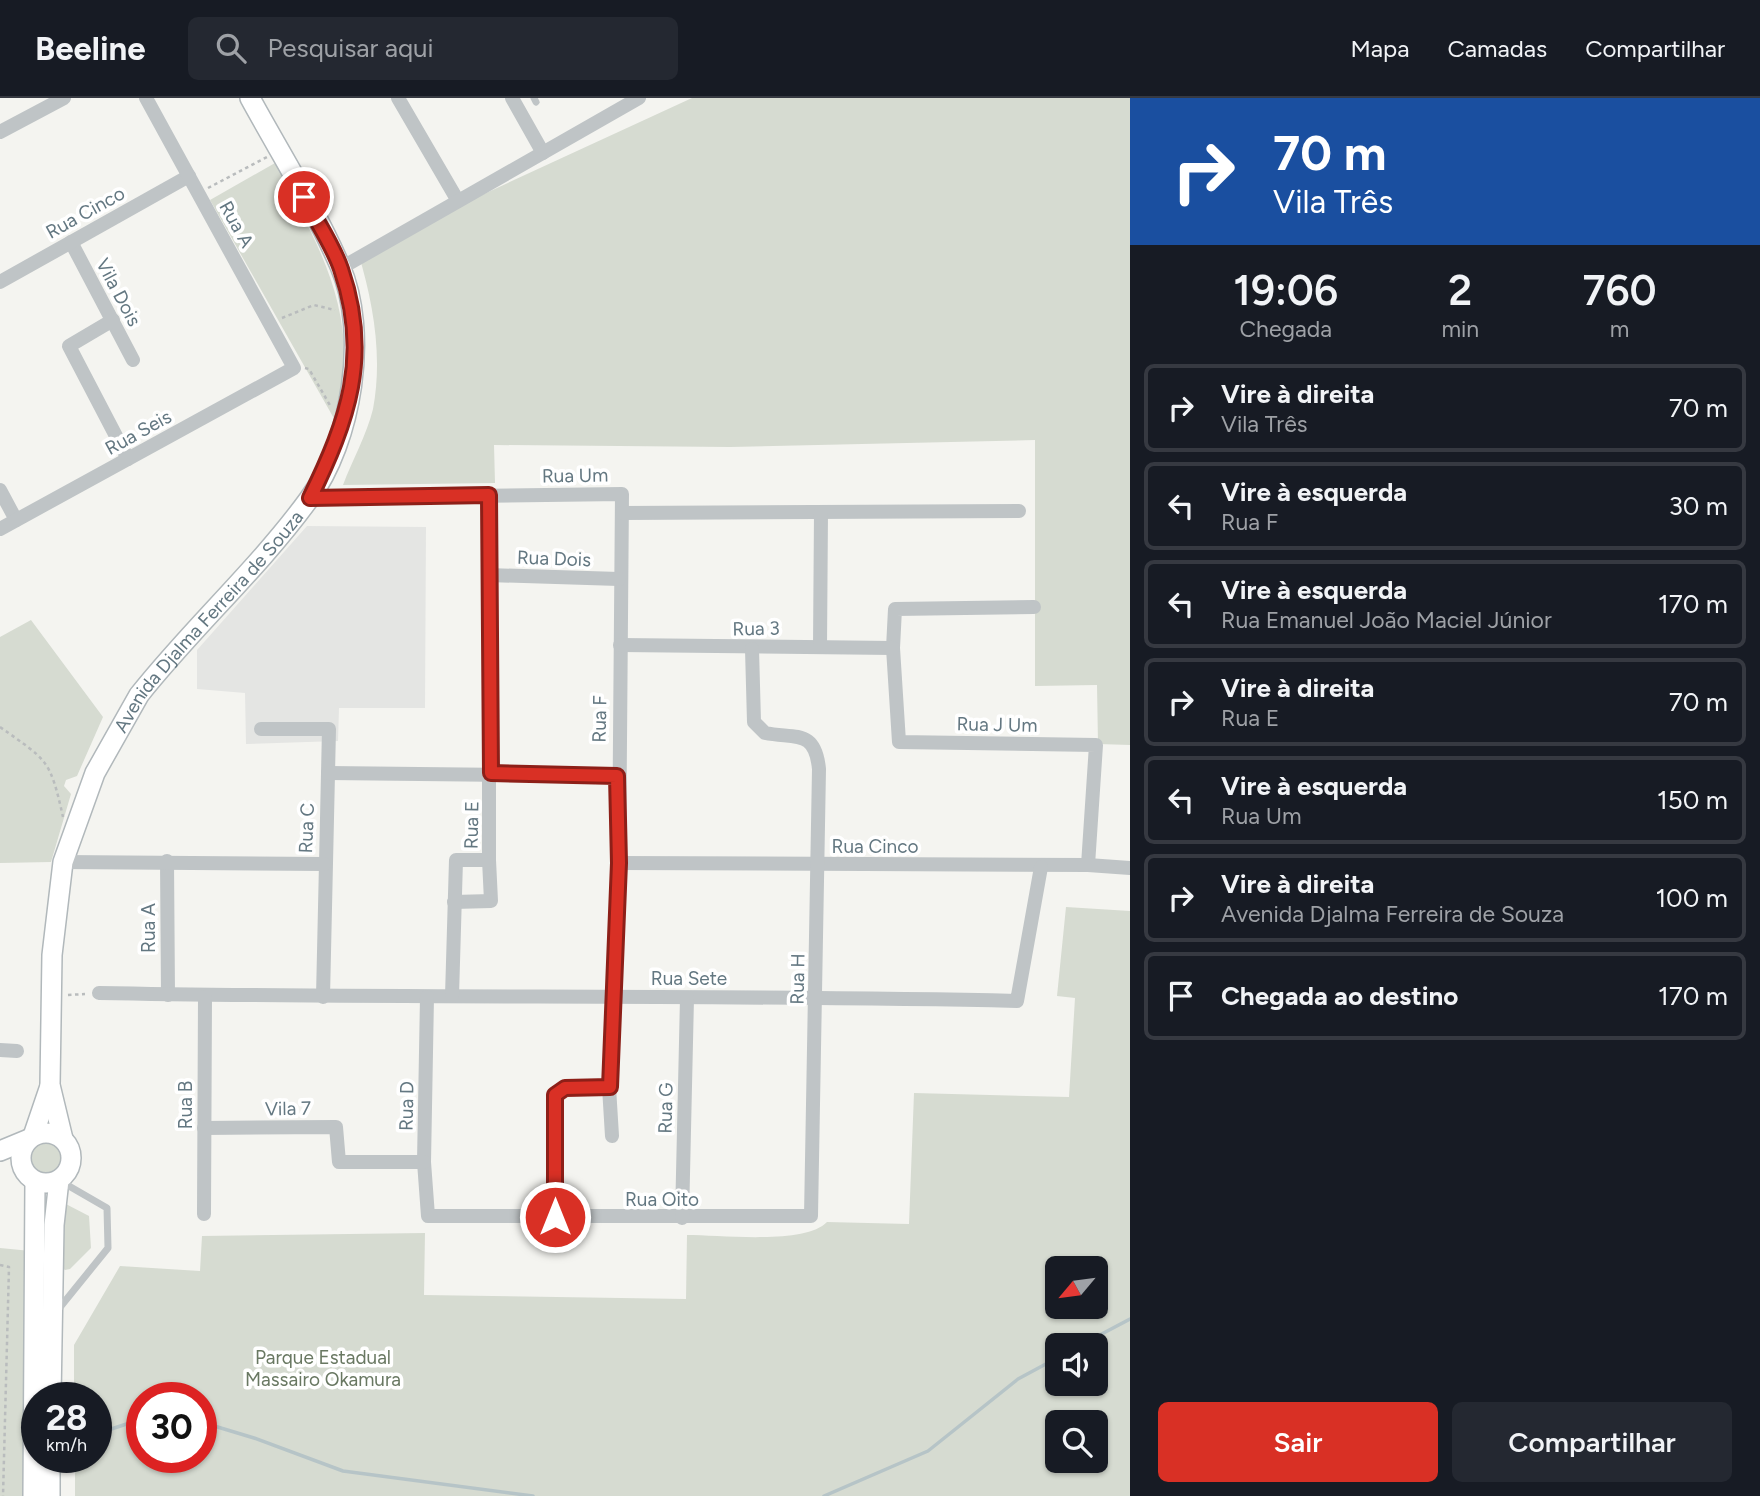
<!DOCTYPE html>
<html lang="pt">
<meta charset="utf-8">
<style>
body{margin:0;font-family:Figtree,sans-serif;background:#242831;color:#f1f3f6;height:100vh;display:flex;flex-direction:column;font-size:26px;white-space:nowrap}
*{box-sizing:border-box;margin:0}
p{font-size:23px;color:#9ea1a6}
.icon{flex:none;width:38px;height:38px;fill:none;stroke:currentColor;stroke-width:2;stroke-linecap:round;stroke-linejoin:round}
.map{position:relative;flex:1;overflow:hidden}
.sheet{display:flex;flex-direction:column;background:#171b24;width:630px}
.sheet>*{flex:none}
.hud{background:#1a4fa0;color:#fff;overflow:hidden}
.needle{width:46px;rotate:241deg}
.fabs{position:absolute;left:1045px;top:1158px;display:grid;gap:14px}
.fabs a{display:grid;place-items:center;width:63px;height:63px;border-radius:10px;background:#171b24;box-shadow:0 2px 5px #0004;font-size:35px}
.speed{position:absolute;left:21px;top:1284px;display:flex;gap:14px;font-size:35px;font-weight:700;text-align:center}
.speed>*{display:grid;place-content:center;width:91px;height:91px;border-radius:50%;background:#171b24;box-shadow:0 2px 5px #0004;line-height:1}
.speed small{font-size:18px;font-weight:400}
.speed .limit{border:10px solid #d22;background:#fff;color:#111}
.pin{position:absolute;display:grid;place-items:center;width:60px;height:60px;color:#fff;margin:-30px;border:4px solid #fff;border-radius:50%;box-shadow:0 2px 7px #0007}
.me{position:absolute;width:77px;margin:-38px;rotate:0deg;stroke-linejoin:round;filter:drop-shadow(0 0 5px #0008)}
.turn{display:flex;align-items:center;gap:24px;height:147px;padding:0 28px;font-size:32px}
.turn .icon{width:91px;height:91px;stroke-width:2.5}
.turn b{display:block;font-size:49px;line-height:60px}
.eta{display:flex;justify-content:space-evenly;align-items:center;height:119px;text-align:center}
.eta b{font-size:42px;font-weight:600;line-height:49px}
.cta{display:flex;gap:14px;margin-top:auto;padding:14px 28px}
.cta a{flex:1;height:80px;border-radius:10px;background:#d93025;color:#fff;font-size:28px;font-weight:600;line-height:80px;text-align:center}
.cta a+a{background:#242831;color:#f1f3f6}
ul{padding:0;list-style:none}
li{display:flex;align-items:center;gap:21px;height:88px;margin:0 14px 10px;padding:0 14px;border:4px solid #363941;border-radius:10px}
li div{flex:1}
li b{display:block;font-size:26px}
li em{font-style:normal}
header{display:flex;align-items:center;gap:42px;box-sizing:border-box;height:98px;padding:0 35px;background:#171b24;border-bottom:2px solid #363941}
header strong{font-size:33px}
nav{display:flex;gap:38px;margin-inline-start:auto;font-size:24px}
.search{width:490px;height:63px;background:#242831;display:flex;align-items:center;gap:18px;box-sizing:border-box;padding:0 24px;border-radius:10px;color:#9ea1a6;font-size:26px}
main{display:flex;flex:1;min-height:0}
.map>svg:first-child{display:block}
.built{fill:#e4e5e3}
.green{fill:#d6dbd1;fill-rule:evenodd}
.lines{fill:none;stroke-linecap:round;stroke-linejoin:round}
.stream{stroke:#b6c4c7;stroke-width:3.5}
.secondary-casing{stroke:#b1b8bb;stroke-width:22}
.path{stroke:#b9bcbd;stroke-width:2.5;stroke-dasharray:3.5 3.5;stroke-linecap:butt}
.service{stroke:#bfc4c6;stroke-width:7}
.minor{stroke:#bfc4c6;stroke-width:14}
.secondary{stroke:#fff;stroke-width:19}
.route-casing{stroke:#8d1f18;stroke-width:18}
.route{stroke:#d93025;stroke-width:12}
.labels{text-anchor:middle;stroke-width:7;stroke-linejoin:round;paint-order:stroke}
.street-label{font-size:19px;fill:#637781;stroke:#fff}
.park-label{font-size:19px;fill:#697862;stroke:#fff}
</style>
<header>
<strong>Beeline</strong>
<div class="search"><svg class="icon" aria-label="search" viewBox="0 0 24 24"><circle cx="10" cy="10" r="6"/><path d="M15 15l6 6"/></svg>Pesquisar aqui</div>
<nav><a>Mapa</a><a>Camadas</a><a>Compartilhar</a></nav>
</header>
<main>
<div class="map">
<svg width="1130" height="1398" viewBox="0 0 1130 1398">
<rect width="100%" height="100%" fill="#f4f4f0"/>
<path class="built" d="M 307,428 L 426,429 L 425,610 L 339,610 L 338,643 L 246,646 L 245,595 L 197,591 L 197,552 Z"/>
<g class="green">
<path d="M 692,0 L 1130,0 L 1130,647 L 1098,646 L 1097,587 L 1035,588 L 1035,342 L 730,349 L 494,347 L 495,385 L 343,387 C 352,363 367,336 373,311 C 383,258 373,204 358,154 Z"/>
<path d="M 275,65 C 310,132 348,192 344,271 C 343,288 339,307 336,324 L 210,102 Z"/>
<path d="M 31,522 L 103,619 L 77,678 L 66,682 L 64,688 L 71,696 L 51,764 L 0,765 L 0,539 Z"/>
<path d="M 1066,809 L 1130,813 L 1130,1398 L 75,1398 L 75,1360 L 96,1360 L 96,1300 L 74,1300 L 74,1247 L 120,1168 L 200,1173 L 202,1138 L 425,1135 L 424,1197 L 686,1201 L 687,1137 C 721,1137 805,1147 827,1124 L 909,1126 L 914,995 L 1069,999 L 1075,900 L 1057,898 ZM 1057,1171 L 1096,1171 L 1096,1209 L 1057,1209 ZM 1057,1248 L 1096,1248 L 1096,1286 L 1057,1286 ZM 142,1300 L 201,1300 L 201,1360 L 142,1360 ZM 1057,1325 L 1096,1325 L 1096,1363 L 1057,1363 Z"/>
<circle cx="45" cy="1060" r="18"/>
<path d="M 62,1104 L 89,1118 L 91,1150 L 70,1171 L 65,1172 L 61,1169 Z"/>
<path d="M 0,1150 L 31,1153 L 24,1398 L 0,1398 Z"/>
</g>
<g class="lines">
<g class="stream">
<path d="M 1079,1248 L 1130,1221"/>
<path d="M 201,1324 L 254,1340 L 343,1373 L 533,1398"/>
<path d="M 102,1334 L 142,1321"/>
<path d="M 824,1398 L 928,1353 L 1018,1281 L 1057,1260"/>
</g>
<g class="secondary-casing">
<g id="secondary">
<circle cx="46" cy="1060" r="25"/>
<path d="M 33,1038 L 50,988"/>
<path id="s1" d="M 63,1041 L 50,987 L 52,857 L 63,764 L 95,675 L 139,597 C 192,530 258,471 309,401 C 352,343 369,235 340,168 C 315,110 280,55 250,0"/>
<path d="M 0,1053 L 29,1041"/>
<path d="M 51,1300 L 54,1127 L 59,1082"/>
<path d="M 33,1398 L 35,1083"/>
<path d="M 50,1398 L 50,1360"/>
</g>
</g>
<g class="path">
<path d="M 208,90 L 267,59"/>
<path d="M 282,220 L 314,207 L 335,212"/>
<path d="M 305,270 L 309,271 L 331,309"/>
<path d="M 0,629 C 48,663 50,661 63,719"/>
<path d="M 68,897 L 85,896"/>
<path d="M 0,1167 L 9,1169 L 3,1398"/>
</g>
<g class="service">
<path d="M 534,0 L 536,4"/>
<path d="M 57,1213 L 108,1150 L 107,1110 L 62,1084"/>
</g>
<g class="minor">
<path d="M 398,0 L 458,103"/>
<path d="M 512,0 L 543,55"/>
<path d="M 0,34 L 64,0"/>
<path d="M 71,144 L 133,262"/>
<path d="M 341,170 L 639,0"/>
<path d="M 0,184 L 189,78"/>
<path d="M 113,222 L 69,248 L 128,361"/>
<path d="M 0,392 L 16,422"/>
<path d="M 310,400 L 622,396 L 619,765 L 609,989 L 612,1038"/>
<path d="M 622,415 L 1019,413"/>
<path d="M 0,431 L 294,270 L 146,0"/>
<path d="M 488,477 L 619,481"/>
<path d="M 1034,509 L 895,511 L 893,550 L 899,644 L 1096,647 L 1088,767"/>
<path d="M 620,547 L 893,550"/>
<path d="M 820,548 L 821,414"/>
<path d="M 261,631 L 329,631 L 323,899"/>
<path d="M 328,675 L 617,678"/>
<path d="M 167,763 L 168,897"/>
<path d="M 63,764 L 324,766"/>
<path d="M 619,765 L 1088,767 L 1130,770"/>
<path d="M 454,804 L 491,803 L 489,762"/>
<path d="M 99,895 C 405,901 711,896 1017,903 L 1041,769"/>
<path d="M 452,898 L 456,762 L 489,762 L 489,397"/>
<path d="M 427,899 L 424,1064 L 428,1118 L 811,1118 L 819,671 C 815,631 796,641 765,635 L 754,624 L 752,551"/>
<path d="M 0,952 L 17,953"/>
<path d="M 204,1030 L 336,1029 L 339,1064 L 424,1064"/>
<path d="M 204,1116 L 205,899"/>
<path d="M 555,1119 L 555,997 L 565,990 L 609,989"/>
<path d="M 682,1120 L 687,900"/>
</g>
<use href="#secondary" class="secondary"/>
</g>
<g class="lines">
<g class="route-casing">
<path id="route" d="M 304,99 C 316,123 333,147 341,171 C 371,258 348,322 310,400 L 489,397 L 491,675 L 617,678 L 619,765 L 610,989 L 565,990 L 555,997 L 555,1119"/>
</g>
<use href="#route" class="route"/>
</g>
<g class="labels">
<g class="street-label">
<text transform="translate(85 114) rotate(-29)" y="7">Rua Cinco</text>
<text transform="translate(237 126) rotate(61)" y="7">Rua A</text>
<text transform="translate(119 194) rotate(62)" y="7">Vila Dois</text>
<text transform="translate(138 334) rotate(-29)" y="7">Rua Seis</text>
<text transform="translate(575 377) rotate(-1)" y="7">Rua Um</text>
<text transform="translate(554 460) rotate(2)" y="7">Rua Dois</text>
<text dy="7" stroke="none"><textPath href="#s1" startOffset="564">Avenida Djalma Ferreira de Souza</textPath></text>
<text transform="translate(756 530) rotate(-1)" y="7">Rua 3</text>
<text transform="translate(599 621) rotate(-89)" y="7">Rua F</text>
<text transform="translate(997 626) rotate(1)" y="7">Rua J Um</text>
<text transform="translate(471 727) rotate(-89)" y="7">Rua E</text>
<text transform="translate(306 730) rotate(-88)" y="7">Rua C</text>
<text x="875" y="755">Rua Cinco</text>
<text transform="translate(148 830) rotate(-90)" y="7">Rua A</text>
<text x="689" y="887">Rua Sete</text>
<text transform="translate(797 881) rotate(-89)" y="7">Rua H</text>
<text transform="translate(185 1007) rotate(-90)" y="7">Rua B</text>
<text transform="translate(406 1008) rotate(-89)" y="7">Rua D</text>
<text transform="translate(288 1010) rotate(-1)" y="7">Vila 7</text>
<text transform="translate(665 1010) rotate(-89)" y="7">Rua G</text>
<text x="662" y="1108">Rua Oito</text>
</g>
<g class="park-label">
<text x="323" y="1266">Parque Estadual<tspan x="323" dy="22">Massairo Okamura</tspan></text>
</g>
</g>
</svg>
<div class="fabs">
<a><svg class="needle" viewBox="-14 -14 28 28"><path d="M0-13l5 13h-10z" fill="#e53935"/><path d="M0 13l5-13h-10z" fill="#9ea1a6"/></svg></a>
<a><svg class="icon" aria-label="sound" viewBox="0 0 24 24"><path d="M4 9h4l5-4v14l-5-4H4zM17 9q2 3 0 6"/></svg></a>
<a><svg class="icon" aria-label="search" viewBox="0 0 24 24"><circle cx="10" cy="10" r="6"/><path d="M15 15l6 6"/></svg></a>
</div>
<div class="speed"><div>28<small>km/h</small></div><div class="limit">30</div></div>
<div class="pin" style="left:304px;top:99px;background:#d93025"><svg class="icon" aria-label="arrive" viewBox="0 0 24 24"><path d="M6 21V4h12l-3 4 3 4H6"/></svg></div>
<svg class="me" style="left:555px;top:1119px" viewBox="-20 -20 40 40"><circle r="17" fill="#d93025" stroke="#fff" stroke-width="3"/><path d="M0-11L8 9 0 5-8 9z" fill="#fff"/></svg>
</div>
<section class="sheet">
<div class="hud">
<div class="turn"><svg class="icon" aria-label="right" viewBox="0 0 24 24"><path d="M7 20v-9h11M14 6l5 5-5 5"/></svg><div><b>70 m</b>Vila Três</div></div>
</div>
<div class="eta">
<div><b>19:06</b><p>Chegada</p></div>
<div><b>2</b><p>min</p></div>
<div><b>760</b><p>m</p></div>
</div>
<ul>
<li><svg class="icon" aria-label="right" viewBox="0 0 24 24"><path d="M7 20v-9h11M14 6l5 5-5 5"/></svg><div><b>Vire à direita</b><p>Vila Três</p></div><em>70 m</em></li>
<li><svg class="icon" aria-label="left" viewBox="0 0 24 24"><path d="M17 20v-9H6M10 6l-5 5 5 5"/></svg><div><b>Vire à esquerda</b><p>Rua F</p></div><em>30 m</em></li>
<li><svg class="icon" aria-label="left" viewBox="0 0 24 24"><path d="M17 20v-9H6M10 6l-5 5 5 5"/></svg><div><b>Vire à esquerda</b><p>Rua Emanuel João Maciel Júnior</p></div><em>170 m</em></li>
<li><svg class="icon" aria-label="right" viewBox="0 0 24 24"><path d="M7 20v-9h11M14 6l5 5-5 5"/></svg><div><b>Vire à direita</b><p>Rua E</p></div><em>70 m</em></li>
<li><svg class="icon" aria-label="left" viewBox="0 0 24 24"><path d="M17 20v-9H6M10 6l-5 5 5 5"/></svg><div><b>Vire à esquerda</b><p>Rua Um</p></div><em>150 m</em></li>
<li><svg class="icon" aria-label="right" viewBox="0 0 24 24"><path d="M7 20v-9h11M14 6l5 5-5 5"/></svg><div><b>Vire à direita</b><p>Avenida Djalma Ferreira de Souza</p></div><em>100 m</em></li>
<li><svg class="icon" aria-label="arrive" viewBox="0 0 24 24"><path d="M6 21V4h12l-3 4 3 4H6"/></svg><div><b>Chegada ao destino</b></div><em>170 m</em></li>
</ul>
<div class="cta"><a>Sair</a><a>Compartilhar</a></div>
</section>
</main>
